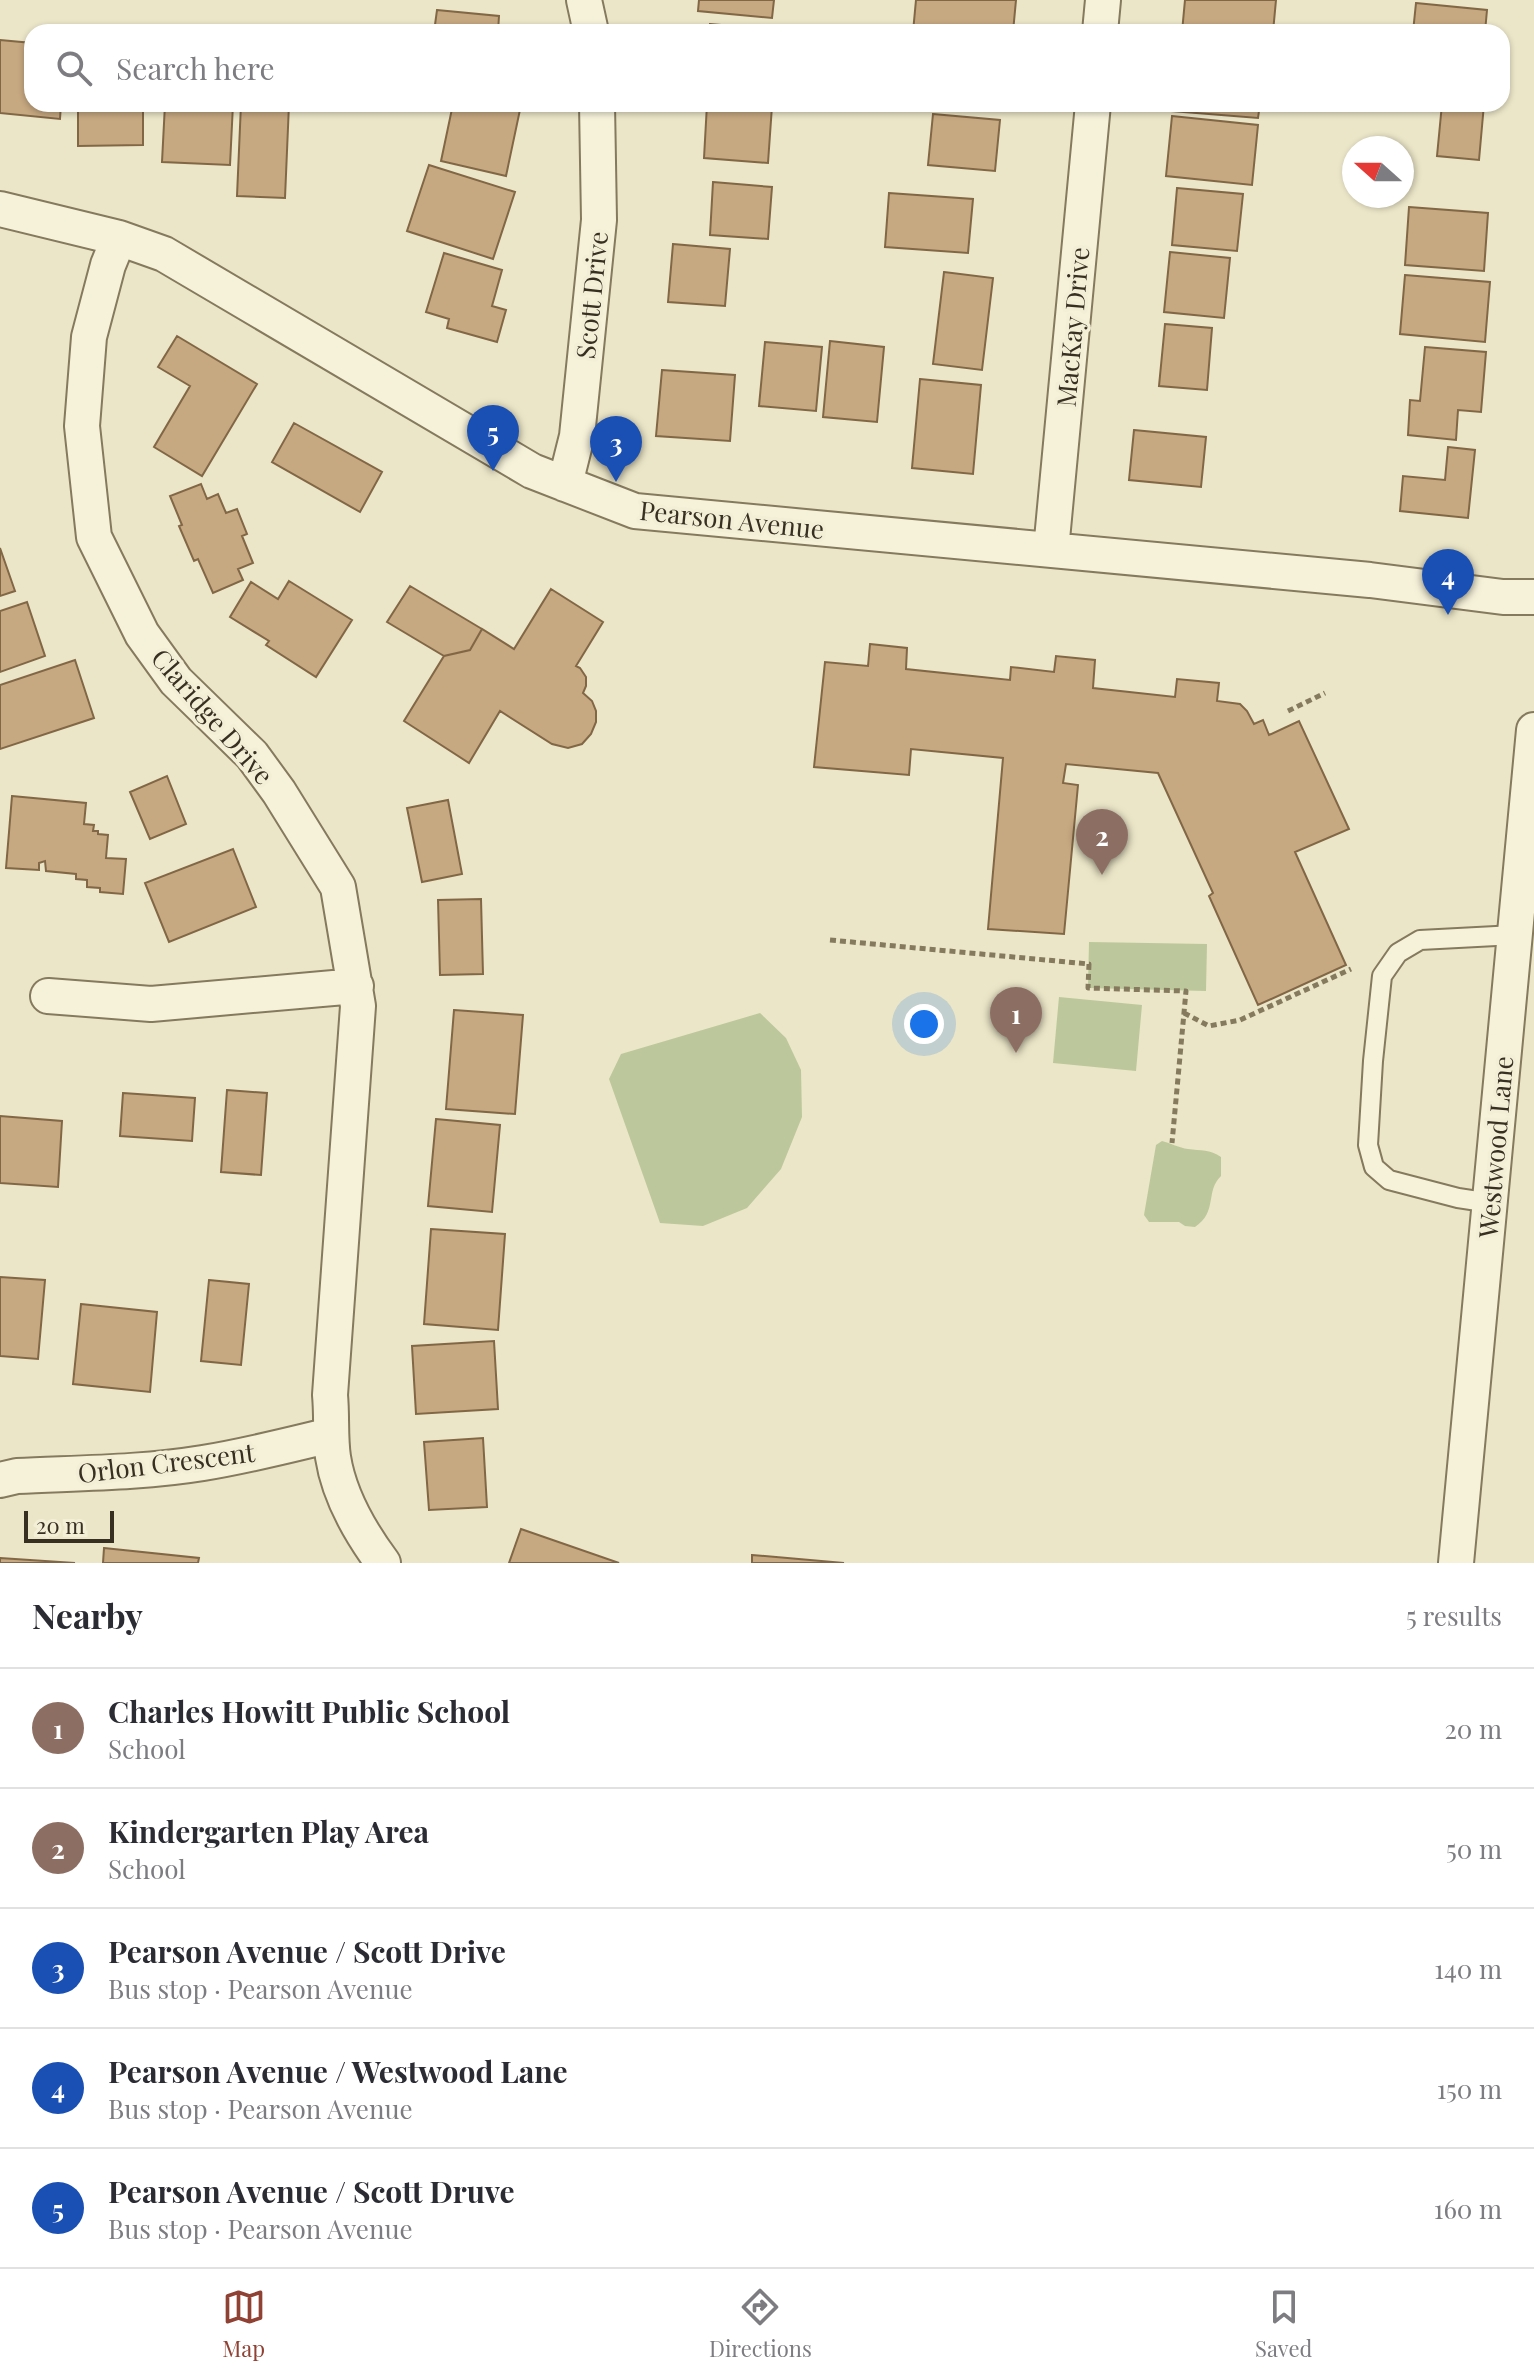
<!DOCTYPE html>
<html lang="en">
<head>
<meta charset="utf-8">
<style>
  :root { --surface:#fff; --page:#f2f2f3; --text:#2b2b33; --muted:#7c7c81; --line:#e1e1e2; --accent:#8f4133 }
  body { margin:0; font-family:"Playfair Display",serif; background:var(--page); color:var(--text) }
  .compass { position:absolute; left:1342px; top:136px; width:72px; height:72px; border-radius:50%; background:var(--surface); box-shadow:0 2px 6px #0004; rotate:291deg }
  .scale { position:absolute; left:24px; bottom:20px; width:90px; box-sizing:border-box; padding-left:8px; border:4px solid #372f21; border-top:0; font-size:22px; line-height:28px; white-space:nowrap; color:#372f21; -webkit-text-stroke:6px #f3efd6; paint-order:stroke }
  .you { position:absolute; left:924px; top:1024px; width:28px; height:28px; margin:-20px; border:6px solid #fff; border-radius:50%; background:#1a73e8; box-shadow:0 0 0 12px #1a73e833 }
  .badge { display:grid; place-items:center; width:52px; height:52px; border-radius:50%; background:var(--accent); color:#fff; font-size:26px; font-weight:700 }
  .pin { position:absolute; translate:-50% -66px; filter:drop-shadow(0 2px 4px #0008) }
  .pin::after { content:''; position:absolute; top:42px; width:28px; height:24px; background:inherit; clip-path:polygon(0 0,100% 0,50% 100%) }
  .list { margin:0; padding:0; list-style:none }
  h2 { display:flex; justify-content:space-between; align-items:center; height:104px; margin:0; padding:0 32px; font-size:34px }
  h2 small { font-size:26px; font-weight:400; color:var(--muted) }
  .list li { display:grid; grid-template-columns:52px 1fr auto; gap:24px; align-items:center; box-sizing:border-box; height:120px; padding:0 32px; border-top:2px solid var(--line) }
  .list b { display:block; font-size:30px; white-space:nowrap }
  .list p { margin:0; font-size:26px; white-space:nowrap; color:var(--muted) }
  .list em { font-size:26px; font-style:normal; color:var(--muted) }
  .icon { flex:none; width:44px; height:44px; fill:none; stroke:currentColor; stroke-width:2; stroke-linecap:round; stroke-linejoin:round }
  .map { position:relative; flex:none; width:1534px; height:1563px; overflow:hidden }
  .search { position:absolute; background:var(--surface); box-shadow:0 2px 6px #0004; left:24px; right:24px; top:24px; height:88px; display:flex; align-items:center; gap:20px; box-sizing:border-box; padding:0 28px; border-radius:24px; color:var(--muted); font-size:30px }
  .sheet { height:704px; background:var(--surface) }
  nav { display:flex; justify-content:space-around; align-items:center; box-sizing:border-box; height:112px; border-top:2px solid var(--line); background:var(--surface); font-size:22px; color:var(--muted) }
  nav a { display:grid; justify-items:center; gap:4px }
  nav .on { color:var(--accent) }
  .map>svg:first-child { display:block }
</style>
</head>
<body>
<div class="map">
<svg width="1534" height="1563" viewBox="0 0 1534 1563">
  <rect width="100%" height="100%" fill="#ebe6c8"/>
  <path fill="#bcc89c" d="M1089,942L1207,944L1206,991L1088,988Z
    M1059,997L1142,1005L1136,1071L1053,1063Z
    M760,1013L786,1038L801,1070L802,1117L781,1169L747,1208L703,1226L660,1223L609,1079L621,1054Z
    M1162,1141C1171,1143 1179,1148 1188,1149C1201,1151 1210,1149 1221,1157V1176C1205,1191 1218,1212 1195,1227L1185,1226L1179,1222H1149L1144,1215L1156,1145Z"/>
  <path fill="#c6a881" stroke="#826746" stroke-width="2" d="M699,0H774L772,18L698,11Z
    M916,0H1016L1013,32H913Z
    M1185,0H1276L1273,32H1182Z
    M1416,3L1487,10L1485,32H1413Z
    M437,10L499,16L498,32H434Z
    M710,24L777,30V32H710Z
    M0,40L32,43V104H61L60,119L0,113Z
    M78,104H143V145L78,146Z
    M165,104H233L230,165L162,162Z
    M241,104H289L285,198L237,196Z
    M453,104L521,105L506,176L441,161Z
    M707,104L772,106L768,163L704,158Z
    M922,104H1005L1004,111Z
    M1173,104H1260L1258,118L1172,111Z
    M1442,104H1484L1479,160L1437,156Z
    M933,114L1000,120L995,171L928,165Z
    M1172,116L1258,125L1252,185L1166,176Z
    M429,165L515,192L493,259L407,231Z
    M713,182L772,187L768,239L710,235Z
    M1177,188L1243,194L1237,251L1172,245Z
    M889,193L973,199L968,253L885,247Z
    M1409,207L1488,213L1484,271L1405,265Z
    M673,244L730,249L725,306L668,302Z
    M1170,252L1230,258L1224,318L1164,312Z
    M444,253L502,270L492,306L506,310L497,342L447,328L449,319L426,312Z
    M944,272L993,278L982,370L933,364Z
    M1405,275L1490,282L1485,342L1400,334Z
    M1165,324L1212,328L1207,390L1159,386Z
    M177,336L257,384L202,476L154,447L190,386L158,367Z
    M830,341L884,347L877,422L823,417Z
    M765,342L822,347L816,411L759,406Z
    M1425,347L1486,352L1481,412L1458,410L1456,440L1408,435L1410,400L1420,401Z
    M662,370L735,375L730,441L656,436Z
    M920,379L981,385L973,474L912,468Z
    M294,423L382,472L360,512L272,462Z
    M1134,430L1206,437L1201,487L1129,480Z
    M1448,447L1475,450L1468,518L1400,511L1403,476L1445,480Z
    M201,484L207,499L218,494L226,513L237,509L247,534L242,536L253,563L238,569L243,580L213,593L198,559L194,561L179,526L182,525L170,496Z
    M0,548L15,591L0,596Z
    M289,581L352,620L316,677L266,645L269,641L230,617L251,582L278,599Z
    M410,586L482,629L470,650L444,656L387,622Z
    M551,589L603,622L576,666L580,668L586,677V686L583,693L592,701L596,711V722L591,734L582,744L568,748L552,744L500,711L469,763L404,721L444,656L470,650L482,629L514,649Z
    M27,602L45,656L0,672V611Z
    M870,644L907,648L906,669L1010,680L1011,667L1054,672L1056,656L1095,660L1093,688L1175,697L1177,679L1219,683L1217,701L1240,704L1247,711L1254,724L1263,720L1269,735L1299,721L1349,829L1295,852L1346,965L1258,1005L1209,896L1213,893L1158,773L1066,764L1063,783L1078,785L1064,934L988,929L1003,758L911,749L909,775L814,767L825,662L868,666Z
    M75,660L94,718L0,749V685Z
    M167,776L186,824L150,839L130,792Z
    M12,796L86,803L84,824L94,825L93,831H98V834L108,835L106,858L126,859L123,894L100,892V888L87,887V880L76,879V874L46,871L45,861L39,863V870L6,868Z
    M448,800L462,874L422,882L407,808Z
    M233,849L256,907L169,942L145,883Z
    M481,899L483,974L440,975L438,900Z
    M454,1010L523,1015L515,1114L446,1109Z
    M227,1090L267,1093L261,1175L221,1172Z
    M123,1093L195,1098L192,1141L120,1136Z
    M0,1116L62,1121L58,1187L0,1183Z
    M436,1119L500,1125L492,1212L428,1206Z
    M431,1229L505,1234L498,1330L424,1324Z
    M0,1277L45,1280L38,1359L0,1356Z
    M209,1280L249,1284L241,1365L201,1361Z
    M81,1304L157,1312L150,1392L73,1384Z
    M494,1341L498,1409L416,1414L412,1346Z
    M483,1438L487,1507L429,1510L424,1442Z
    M521,1529L619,1563H509Z
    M104,1548L199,1558L198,1563H103Z
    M752,1555L844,1563H752Z
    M0,1558L75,1563H0Z"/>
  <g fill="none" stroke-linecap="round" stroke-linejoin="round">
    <defs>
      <path id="lane" d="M1491,1203L1458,1198L1389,1180L1374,1167L1368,1145L1373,1061L1382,976L1398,953L1420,940L1515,935"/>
      <path id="street" d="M584,0L591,32
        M1100,32L1103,0
        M0,209L119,238L164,254L532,471L635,511L1370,580L1503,597H1534
        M119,238L108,265L89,337L82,426L94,537L142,634L176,681L252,755L279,792L338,887L358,1006L330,1395C332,1416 330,1437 333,1457C339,1496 360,1532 383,1563
        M565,484L577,436L599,220L597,104
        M1051,550L1093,104
        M48,996L151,1004L356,986
        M0,1480L17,1476C79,1473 142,1473 203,1463C247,1456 289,1445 331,1435
        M1456,1563L1534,730"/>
    </defs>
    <use href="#lane" stroke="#85795e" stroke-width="22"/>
    <use href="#street" stroke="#85795e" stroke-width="38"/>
    <path stroke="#85795e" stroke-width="5" stroke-dasharray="6 4" stroke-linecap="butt" d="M1288,711L1325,693
      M830,940L1089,964L1088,988L1186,991L1172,1143
      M1184,1013L1209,1026L1240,1020L1351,969"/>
    <use href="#lane" stroke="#f6f2da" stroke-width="18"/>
    <use href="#street" stroke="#f6f2da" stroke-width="34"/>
  </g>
  <g text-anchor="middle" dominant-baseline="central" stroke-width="7" stroke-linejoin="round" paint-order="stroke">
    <g font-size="26" fill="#372f21" stroke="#f3efd6">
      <text transform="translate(591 295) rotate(-84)">Scott Drive</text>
      <text transform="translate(1072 327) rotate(-85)">MacKay Drive</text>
      <text transform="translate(732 519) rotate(6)">Pearson Avenue</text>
      <text transform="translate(213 716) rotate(49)">Claridge Drive</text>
      <text transform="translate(1495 1147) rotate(-85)">Westwood Lane</text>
      <text transform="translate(166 1462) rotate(-7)">Orlon Crescent</text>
    </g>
  </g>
</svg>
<svg class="compass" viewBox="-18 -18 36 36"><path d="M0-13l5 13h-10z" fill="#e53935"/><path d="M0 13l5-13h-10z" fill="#7c7c81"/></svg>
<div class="scale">20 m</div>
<div class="you"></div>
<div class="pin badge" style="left:1016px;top:1053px;background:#8d6e63">1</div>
<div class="pin badge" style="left:1102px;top:875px;background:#8d6e63">2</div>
<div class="pin badge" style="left:616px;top:482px;background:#1a4fb4">3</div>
<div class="pin badge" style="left:1448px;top:615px;background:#1a4fb4">4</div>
<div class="pin badge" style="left:493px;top:471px;background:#1a4fb4">5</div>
<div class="search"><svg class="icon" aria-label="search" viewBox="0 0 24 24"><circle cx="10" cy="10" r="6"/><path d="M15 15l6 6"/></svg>Search here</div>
</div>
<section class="sheet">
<h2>Nearby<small>5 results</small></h2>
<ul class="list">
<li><span class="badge" style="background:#8d6e63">1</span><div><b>Charles Howitt Public School</b><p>School</p></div><em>20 m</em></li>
<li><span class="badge" style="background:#8d6e63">2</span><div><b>Kindergarten Play Area</b><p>School</p></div><em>50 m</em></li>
<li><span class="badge" style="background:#1a4fb4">3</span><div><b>Pearson Avenue / Scott Drive</b><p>Bus stop · Pearson Avenue</p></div><em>140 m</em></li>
<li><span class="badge" style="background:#1a4fb4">4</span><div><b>Pearson Avenue / Westwood Lane</b><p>Bus stop · Pearson Avenue</p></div><em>150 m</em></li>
<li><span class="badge" style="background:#1a4fb4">5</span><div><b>Pearson Avenue / Scott Druve</b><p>Bus stop · Pearson Avenue</p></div><em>160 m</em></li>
</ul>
</section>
<nav>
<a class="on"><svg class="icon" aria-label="map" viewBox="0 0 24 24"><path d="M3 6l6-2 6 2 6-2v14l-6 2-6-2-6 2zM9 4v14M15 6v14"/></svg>Map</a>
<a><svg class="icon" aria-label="directions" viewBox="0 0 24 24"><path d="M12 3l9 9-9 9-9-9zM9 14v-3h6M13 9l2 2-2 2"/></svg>Directions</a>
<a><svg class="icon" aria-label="saved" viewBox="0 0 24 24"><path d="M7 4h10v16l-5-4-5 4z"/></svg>Saved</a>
</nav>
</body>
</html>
